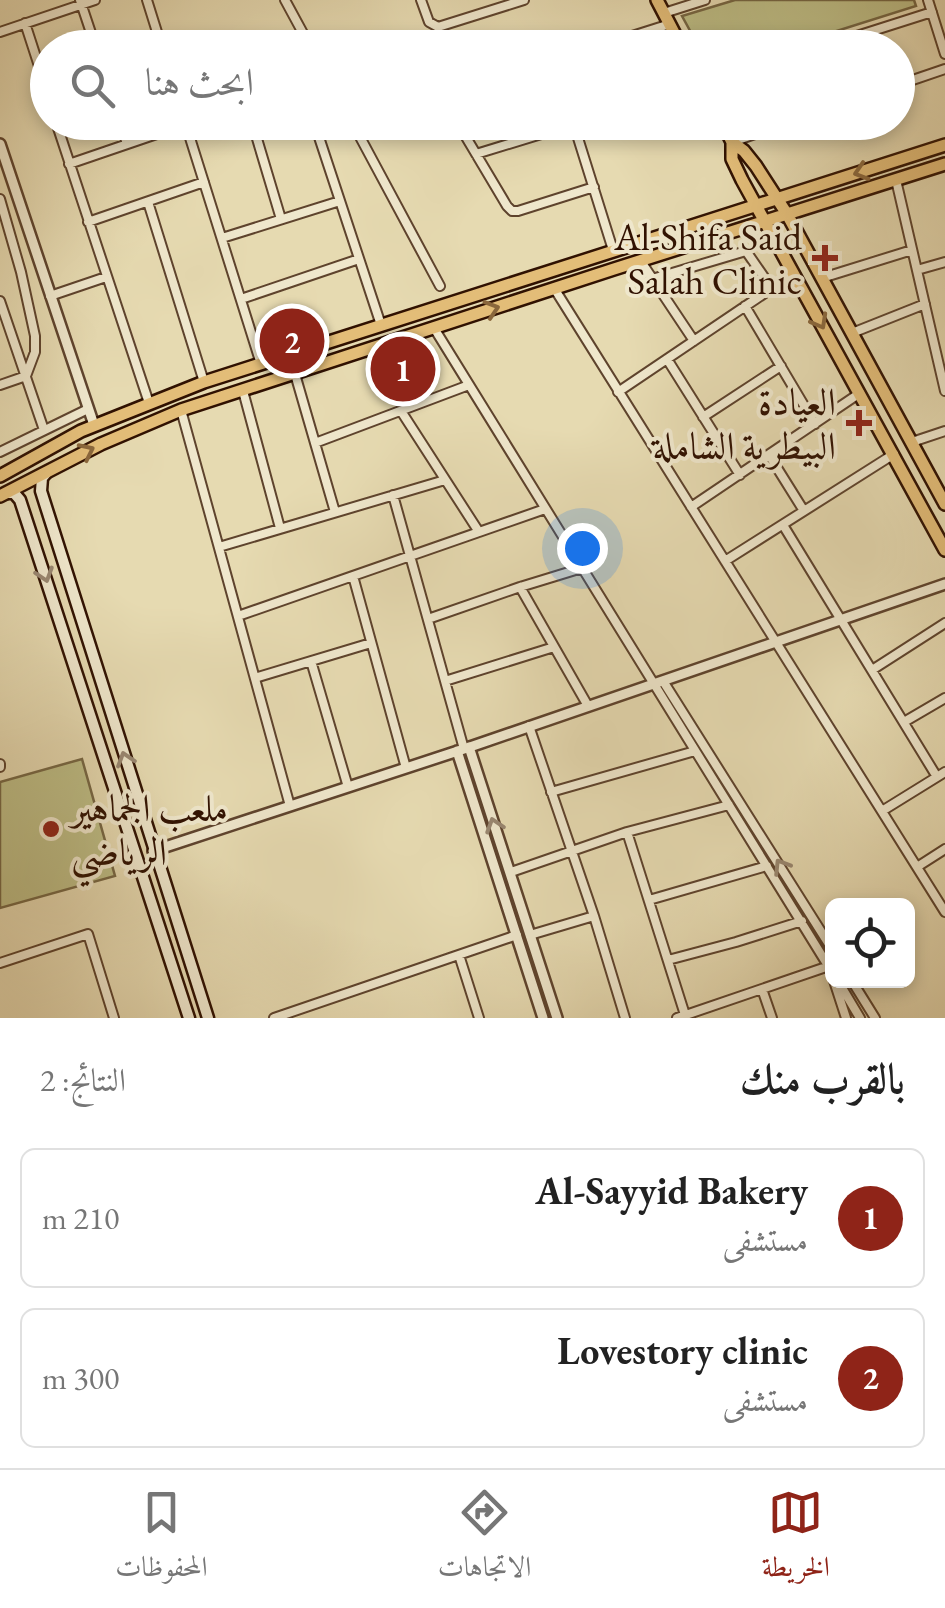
<!DOCTYPE html>
<html lang="ar">
<head>
<meta charset="utf-8">
<style>
  :root { --surface:#fff; --page:#f6f6f6; --text:#222; --muted:#767676; --line:#e0e0e0; --accent:#8f2418 }
  body { margin:0; font-family:"EB Garamond",Amiri,serif; background:var(--page); color:var(--text); direction:rtl }
  .controls { position:absolute; right:30px; bottom:30px; display:grid; overflow:hidden; border-radius:15px; box-shadow:0 5px 15px #0003 }
  .controls button { width:90px; height:90px; display:grid; place-items:center; padding:0; border:0; border-bottom:2px solid var(--line); background:var(--surface); color:var(--text); font:50px sans-serif }
  .you { position:absolute; left:582px; top:548px; width:35px; height:35px; margin:-25px; border:8px solid #fff; border-radius:50%; background:#1a73e8; box-shadow:0 0 0 15px #1a73e833 }
  .badge { display:grid; place-items:center; width:65px; height:65px; border-radius:50%; background:var(--accent); color:#fff; font-size:32px; font-weight:700 }
  .pin { position:absolute; translate:-50% -50%; border:5px solid #fff; box-shadow:0 2px 10px #0006 }
  .list { margin:0; padding:0; list-style:none }
  h2 { display:flex; justify-content:space-between; align-items:center; height:130px; margin:0; padding:0 40px; font-size:42px }
  h2 small { font-size:32px; font-weight:400; color:var(--muted) }
  .list li { display:grid; grid-template-columns:65px 1fr auto; gap:30px; align-items:center; box-sizing:border-box; height:140px; margin:0 20px 20px; padding:0 20px; border:2px solid var(--line); border-radius:15px }
  .list b { display:block; font-size:38px; white-space:nowrap }
  .list p { margin:0; font-size:32px; white-space:nowrap; color:var(--muted) }
  .list em { font-size:32px; font-style:normal; color:var(--muted) }
  .icon { flex:none; width:55px; height:55px; fill:none; stroke:currentColor; stroke-width:2; stroke-linecap:round; stroke-linejoin:round }
  .map { position:relative; flex:none; width:945px; height:1018px; overflow:hidden; direction:ltr }
  .search { position:absolute; background:var(--surface); box-shadow:0 5px 15px #0003; left:30px; right:30px; top:30px; height:110px; display:flex; align-items:center; gap:25px; box-sizing:border-box; padding:0 35px; border-radius:55px; color:var(--muted); font-size:38px }
  .sheet { height:450px; background:var(--surface) }
  nav { display:flex; justify-content:space-around; align-items:center; box-sizing:border-box; height:140px; border-top:2px solid var(--line); background:var(--surface); font-size:28px; color:var(--muted) }
  nav a { display:grid; justify-items:center; gap:5px }
  nav .on { color:var(--accent) }
  .map>svg:first-child { display:block }
</style>
</head>
<body>
<div class="map">
<svg width="945" height="1018" viewBox="0 0 945 1018">
  <rect width="100%" height="100%" fill="#e6dab1"/>
  <filter id="stains"><feTurbulence type="fractalNoise" baseFrequency=".002" numOctaves="4"/><feColorMatrix values="0 0 0 0 .2 0 0 0 0 .09 0 0 0 0 .02 0 0 0 .5 -.17"/></filter>
  <radialGradient id="worn" r=".72"><stop offset=".6" stop-color="#630" stop-opacity="0"/><stop offset="1" stop-color="#630" stop-opacity=".3"/></radialGradient>
  <path fill="#bdbd86" stroke="#766744" stroke-width="2.5" d="M735,0H914L916,6L786,47H699L682,16Z
    M82,759L115,876L0,908V782Z"/>
  <g fill="none" stroke-linecap="round" stroke-linejoin="round">
    <defs>
      <path id="minor" d="M80,0L96,48
        M147,0L162,48
        M285,0L311,48
        M421,0L429,22L438,27L524,0
        M928,0L945,54
        M664,13L705,0
        M25,23L48,94
        M0,32L95,0
        M594,48L670,24
        M819,48L932,12
        M898,85L945,69
        M56,122L149,403
        M120,122L127,144
        M185,122L261,364
        M252,122L281,219
        M314,122L381,325
        M352,122L440,286
        M457,122L507,206L512,211H518L594,187
        M573,122L613,250
        M732,142L790,122
        M476,154L574,124
        M69,164L186,124
        M896,180L945,391
        M0,199L21,272L35,336V352L26,376L0,385
        M148,202L204,382
        M88,222L204,182
        M222,238L340,201
        M640,260L694,341
        M917,270L945,262
        M822,278L912,250
        M652,279L746,251L764,277
        M554,288L945,912
        M50,296L106,277
        M241,299L359,259
        M0,301L44,430
        M745,306L815,424
        M434,328L832,972
        M852,333L925,304
        M667,359L740,475
        M295,374L335,512
        M243,391L280,528
        M618,392L793,274
        M181,410L290,806
        M401,411L479,532
        M703,417L781,366
        M912,442L945,431
        M315,443L469,385
        M0,452L88,409
        M769,455L804,511
        M393,495L464,749
        M691,507L860,393
        M783,525L937,777
        M219,547L445,480
        M725,561L894,454
        M353,576L406,768
        M520,587L588,706
        M238,616L545,509
        M428,619L520,587L582,568
        M311,661L348,787
        M872,670L945,623
        M255,678L371,643
        M445,681L554,647
        M663,681L832,949
        M904,722L945,698
        M529,726L594,916L625,1018
        M0,764V767
        M551,792L695,751
        M882,811L945,772
        M627,832L686,1018
        M917,867L945,849
        M514,871L627,832L729,805
        M649,900L767,866
        M530,935L594,916
        M459,955L479,1018
        M668,960L736,942L802,921
        M0,963L88,934L114,1018
        M834,981L846,1018
        M838,981L860,1018
        M852,981L875,1018
        M762,989L772,1018
        M274,1018L517,935
        M677,1018L829,966L831,971"/>
      <path id="tertiary" d="M0,144L94,425
        M469,747L557,1018
        M457,751L543,1018
        M153,851L464,749L945,584"/>
      <path id="secondary" d="M47,472L42,478L41,491L208,1018
        M7,493H14L20,500L189,1018"/>
      <path id="primary" d="M657,0L682,48
        M722,122L732,142L744,151L756,166L787,214L945,504
        M732,142V159L742,180L945,550
        M0,476L81,431L204,382L945,145
        M0,496L101,444L181,410L614,269L945,164"/>
    </defs>
    <use href="#minor" stroke="#5e432d" stroke-width="12"/>
    <use href="#tertiary" stroke="#5e432d" stroke-width="14"/>
    <use href="#secondary" stroke="#301101" stroke-width="15"/>
    <use href="#primary" stroke="#301101" stroke-width="16"/>
    <use href="#minor" stroke="#efe7cc" stroke-width="8"/>
    <use href="#tertiary" stroke="#efe7cc" stroke-width="9"/>
    <use href="#secondary" stroke="#efe7cc" stroke-width="10"/>
    <use href="#primary" stroke="#e3bd78" stroke-width="11"/>
  </g>
  <defs><path id="oneway-chevron" d="M-2-3.5L2.5 0L-2 3.5" fill="none" stroke-width="1.6" stroke-linecap="round" stroke-linejoin="round" transform="scale(2.5)"/></defs>
  <g stroke="#8a673c">
    <use href="#oneway-chevron" transform="translate(861 172) rotate(162)"/>
    <use href="#oneway-chevron" transform="translate(492 309) rotate(-18)"/>
    <use href="#oneway-chevron" transform="translate(820 322) rotate(61)"/>
    <use href="#oneway-chevron" transform="translate(87 451) rotate(-26)"/>
  </g>
  <g stroke="#998771">
    <use href="#oneway-chevron" transform="translate(45 575) rotate(72)"/>
    <use href="#oneway-chevron" transform="translate(125 759) rotate(-107)"/>
    <use href="#oneway-chevron" transform="translate(494 825) rotate(-108)"/>
    <use href="#oneway-chevron" transform="translate(781 866) rotate(-122)"/>
  </g>
  <g fill="#8f2418" stroke="#efe7cc" stroke-width="4">
    <path d="M820 243h10v10h10v10h-10v10h-10v-10h-10v-10h10z"/>
    <path d="M854 408h10v10h10v10h-10v10h-10v-10h-10v-10h10z"/>
    <circle cx="51" cy="829" r="10"/>
  </g>
  <g text-anchor="middle" dominant-baseline="central" stroke-width="8" stroke-linejoin="round" paint-order="stroke">
    <g font-size="38" fill="#301101" stroke="#efe7cc" text-anchor="end">
      <text x="802" y="236">Al-Shifa Said<tspan x="802" dy="44">Salah Clinic</tspan></text>
      <text x="836" y="401">العيادة<tspan x="836" dy="44">البيطرية الشاملة</tspan></text>
      <text x="71" y="807" text-anchor="start">ملعب الجماهير<tspan x="71" dy="44">الرياضي</tspan></text>
    </g>
  </g>
  <rect width="100%" height="100%" filter="url(#stains)"/>
  <rect width="100%" height="100%" fill="url(#worn)"/>
</svg>
<div class="controls">
<button><svg class="icon" aria-label="locate" viewBox="0 0 24 24"><circle cx="12" cy="12" r="6"/><path d="M12 2v4M12 18v4M2 12h4M18 12h4"/></svg></button>
</div>
<div class="you"></div>
<div class="pin badge" style="left:403px;top:369px">1</div>
<div class="pin badge" style="left:292px;top:341px">2</div>
<div class="search"><svg class="icon" aria-label="search" viewBox="0 0 24 24"><circle cx="10" cy="10" r="6"/><path d="M15 15l6 6"/></svg>ابحث هنا</div>
</div>
<section class="sheet">
<h2>بالقرب منك<small>النتائج: 2</small></h2>
<ul class="list">
<li><span class="badge">1</span><div><b>Al-Sayyid Bakery</b><p>مستشفى</p></div><em>210 m</em></li>
<li><span class="badge">2</span><div><b>Lovestory clinic</b><p>مستشفى</p></div><em>300 m</em></li>
</ul>
</section>
<nav>
<a class="on"><svg class="icon" aria-label="map" viewBox="0 0 24 24"><path d="M3 6l6-2 6 2 6-2v14l-6 2-6-2-6 2zM9 4v14M15 6v14"/></svg>الخريطة</a>
<a><svg class="icon" aria-label="directions" viewBox="0 0 24 24"><path d="M12 3l9 9-9 9-9-9zM9 14v-3h6M13 9l2 2-2 2"/></svg>الاتجاهات</a>
<a><svg class="icon" aria-label="saved" viewBox="0 0 24 24"><path d="M7 4h10v16l-5-4-5 4z"/></svg>المحفوظات</a>
</nav>
</body>
</html>
